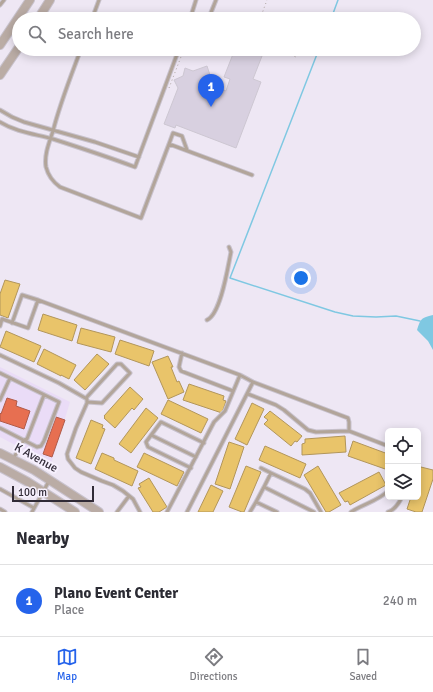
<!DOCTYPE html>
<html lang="en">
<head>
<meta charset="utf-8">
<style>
  :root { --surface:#fff; --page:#f7f7f7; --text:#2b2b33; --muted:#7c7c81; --line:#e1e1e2; --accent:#2563eb }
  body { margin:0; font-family:Signika,sans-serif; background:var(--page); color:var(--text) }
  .controls { position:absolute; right:12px; bottom:12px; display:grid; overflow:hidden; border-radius:6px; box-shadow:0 2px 10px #0003 }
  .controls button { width:36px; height:36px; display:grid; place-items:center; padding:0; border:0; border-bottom:1px solid var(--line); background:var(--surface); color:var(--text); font:20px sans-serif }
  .scale { position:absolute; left:12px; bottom:10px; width:82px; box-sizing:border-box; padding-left:4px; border:2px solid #312b37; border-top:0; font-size:11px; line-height:14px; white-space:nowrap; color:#312b37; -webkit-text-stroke:3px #f7f1fe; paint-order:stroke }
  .you { position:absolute; left:301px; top:278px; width:14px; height:14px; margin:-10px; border:3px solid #fff; border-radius:50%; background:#1a73e8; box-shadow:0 0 0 6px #1a73e833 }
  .badge { display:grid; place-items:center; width:26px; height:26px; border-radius:50%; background:var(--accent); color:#fff; font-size:13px; font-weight:700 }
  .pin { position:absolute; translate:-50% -33px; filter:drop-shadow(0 1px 2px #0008) }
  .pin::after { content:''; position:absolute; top:21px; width:14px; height:12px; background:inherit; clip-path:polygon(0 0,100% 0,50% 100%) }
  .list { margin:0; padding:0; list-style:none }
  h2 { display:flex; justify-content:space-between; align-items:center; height:52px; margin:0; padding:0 16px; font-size:17px }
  h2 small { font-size:13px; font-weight:400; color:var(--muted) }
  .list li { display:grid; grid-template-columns:26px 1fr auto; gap:12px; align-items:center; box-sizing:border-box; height:72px; padding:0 16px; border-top:1px solid var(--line) }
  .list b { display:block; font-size:15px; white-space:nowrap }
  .list p { margin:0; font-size:13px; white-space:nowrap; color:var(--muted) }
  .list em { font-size:13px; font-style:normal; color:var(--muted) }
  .icon { flex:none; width:22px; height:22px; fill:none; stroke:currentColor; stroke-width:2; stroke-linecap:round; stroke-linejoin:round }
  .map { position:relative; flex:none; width:433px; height:512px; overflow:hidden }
  .search { position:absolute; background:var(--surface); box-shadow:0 2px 10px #0003; left:12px; right:12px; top:12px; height:44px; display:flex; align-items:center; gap:10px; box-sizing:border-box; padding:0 14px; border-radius:22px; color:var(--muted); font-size:15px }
  .sheet { height:124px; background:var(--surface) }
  nav { display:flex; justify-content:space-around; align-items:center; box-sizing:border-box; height:56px; border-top:1px solid var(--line); background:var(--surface); font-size:11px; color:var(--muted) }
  nav a { display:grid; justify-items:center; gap:2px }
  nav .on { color:var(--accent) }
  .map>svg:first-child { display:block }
</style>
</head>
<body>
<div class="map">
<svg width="433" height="512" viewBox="0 0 433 512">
  <rect width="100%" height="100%" fill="#eee7f4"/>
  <path fill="#eadcf7" d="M0,367L70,402L51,464L0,437Z"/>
  <path fill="#7fc8e2" d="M433,315V350L428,341L417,330C421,318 421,318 433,315Z"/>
  <path fill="#e9c46a" stroke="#b2965b" d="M5,280L20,284L8,318L0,315V294Z
    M43,314L77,325L72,341L38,330Z
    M81,328L115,337L111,352L77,343Z
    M6,331L41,346L34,362L0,347Z
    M120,340L154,351L149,366L115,354Z
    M44,349L76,365L69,379L61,375V376L37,364Z
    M97,354L109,364L85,390L74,380Z
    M168,356L173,367H171L177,382L179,381L184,392L168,399L152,362Z
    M189,384L224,396L223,400L226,401L222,413L183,400Z
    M130,387L143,399L134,410L132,408L115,428L104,418L105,417L104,416Z
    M168,400L208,419L201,433L161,414Z
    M252,403L264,409L247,445L235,439Z
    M146,408L158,418L131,453L119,444Z
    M270,411L302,436L297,442L295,441L291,446L264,424L268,420L264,417Z
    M91,420L103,425L102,428L105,429L91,464L76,458Z
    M345,436L346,452L302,455V444L305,443V439Z
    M353,441L388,454V470L348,456Z
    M229,442L244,447L230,489L215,484Z
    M265,446L306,464L300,478L259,460Z
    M102,453L114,458V460L138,471L132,486L95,469Z
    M144,453L184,472L177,486L137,467Z
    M246,466L261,472L244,512H242L229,507Z
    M318,466L341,505L329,512H326L304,475Z
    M421,467L433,470V479L422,512H416L407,509L411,497H418V476Z
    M379,472L386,485L350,505L348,501L345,502L339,493Z
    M149,478L167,507L159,512H153L138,488L141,487L139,484Z
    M211,485L223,491L213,512H198Z"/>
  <path fill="#e76f51" stroke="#b05b49" d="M7,398L17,401L16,406L30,411L24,429L0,421V413L1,414Z
    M56,417L65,420L52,457L43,454Z"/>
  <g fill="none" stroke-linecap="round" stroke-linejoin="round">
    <path stroke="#7fc8e2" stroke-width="1.5" d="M331,19L338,0
      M319,49L230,278L335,312L353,316L376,317L396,316L420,321"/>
  </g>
  <path fill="#d8d0e0" stroke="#cdc7d2" d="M235,49H246L262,56L253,79L261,82L236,148L176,125L175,128L164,124L178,88L174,80L183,76L185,68L193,71L207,66L211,78L209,84L226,91L230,79L224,77Z"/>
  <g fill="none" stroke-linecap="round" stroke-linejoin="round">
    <defs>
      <path id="lane" d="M0,5L4,0
        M210,15L216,0
        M92,19L99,0
        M190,19L196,0
        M81,49C71,76 60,103 53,131C49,143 44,155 46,167C48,175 53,182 60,187L141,218L169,144L252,175
        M0,110L12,117L24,122L95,142L139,157
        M0,122C16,132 35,134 53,139C81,148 108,157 135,167L179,49
        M169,144L173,133L182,136L187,150
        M207,320C221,314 228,266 231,252L229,247
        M12,323L22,295L38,300
        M0,326L2,319L28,328L38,300L240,375L253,382L340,415L348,418L349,422V431
        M182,353L179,367L181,371L233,391
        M0,355L59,383L87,399V403L76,428L67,454L68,459L75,468L81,472L102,481L113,485L123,491L133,499L140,512
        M0,373L59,402L44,441L41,446L37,447L0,428
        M248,394L276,405L284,410L308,430L316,432L349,431L388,446
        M86,398L117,364H121L130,373L102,403L87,402
        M0,400L10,378
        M151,435L196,457
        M13,459L24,440L27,439L44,395
        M191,468L148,447L146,442L161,422L204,443
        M261,468L271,473
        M264,487L271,473L305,489L310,493L321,512
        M0,489L34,508
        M0,509L5,512
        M32,512L49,481
        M117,512L129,496
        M167,512L214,422L225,411L240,375
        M187,512L253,382
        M250,512L256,502
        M277,512L256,502L264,487L314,512
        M351,512C363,504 378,501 388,491
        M388,512C395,510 399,503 402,497"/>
      <path id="secondary" d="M38,19L50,0
        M0,45L30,0
        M0,75L19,47
        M0,453L34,470L99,512
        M0,467L28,482L75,512"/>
    </defs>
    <use href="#lane" stroke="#c8c2cd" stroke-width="5"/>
    <use href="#secondary" stroke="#c8c2cd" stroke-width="10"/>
    <path stroke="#afa6a2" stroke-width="1" stroke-dasharray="1 3" stroke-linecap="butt" d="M195,19L197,15L207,19
      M260,19L267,0
      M276,49L296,57
      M248,50L249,49
      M169,88L184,49"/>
    <use href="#lane" stroke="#b2a59a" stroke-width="3"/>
    <use href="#secondary" stroke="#baaca5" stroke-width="8"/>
  </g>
  <g text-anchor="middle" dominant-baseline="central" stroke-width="4" stroke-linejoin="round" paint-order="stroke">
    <g font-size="12" fill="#312b37" stroke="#f7f1fe">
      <text transform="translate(36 458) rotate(29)">K Avenue</text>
    </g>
  </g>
</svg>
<div class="controls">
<button><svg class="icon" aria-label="locate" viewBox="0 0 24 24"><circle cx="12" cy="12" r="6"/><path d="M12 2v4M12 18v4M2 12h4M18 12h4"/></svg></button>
<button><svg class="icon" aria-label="layers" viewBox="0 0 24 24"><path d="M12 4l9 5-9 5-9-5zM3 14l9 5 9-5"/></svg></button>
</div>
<div class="scale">100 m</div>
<div class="you"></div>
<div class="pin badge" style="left:211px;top:107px">1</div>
<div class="search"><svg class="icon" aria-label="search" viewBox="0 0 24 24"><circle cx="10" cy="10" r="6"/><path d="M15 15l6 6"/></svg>Search here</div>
</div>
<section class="sheet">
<h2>Nearby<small></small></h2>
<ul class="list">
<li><span class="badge">1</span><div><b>Plano Event Center</b><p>Place</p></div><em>240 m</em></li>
</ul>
</section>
<nav>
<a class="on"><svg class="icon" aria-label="map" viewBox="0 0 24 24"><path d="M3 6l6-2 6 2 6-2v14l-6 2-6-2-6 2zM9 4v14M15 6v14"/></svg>Map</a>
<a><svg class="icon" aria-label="directions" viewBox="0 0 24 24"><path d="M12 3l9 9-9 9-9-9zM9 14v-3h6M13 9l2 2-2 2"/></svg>Directions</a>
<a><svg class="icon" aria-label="saved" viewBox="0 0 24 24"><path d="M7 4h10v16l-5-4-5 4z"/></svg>Saved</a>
</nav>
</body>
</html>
